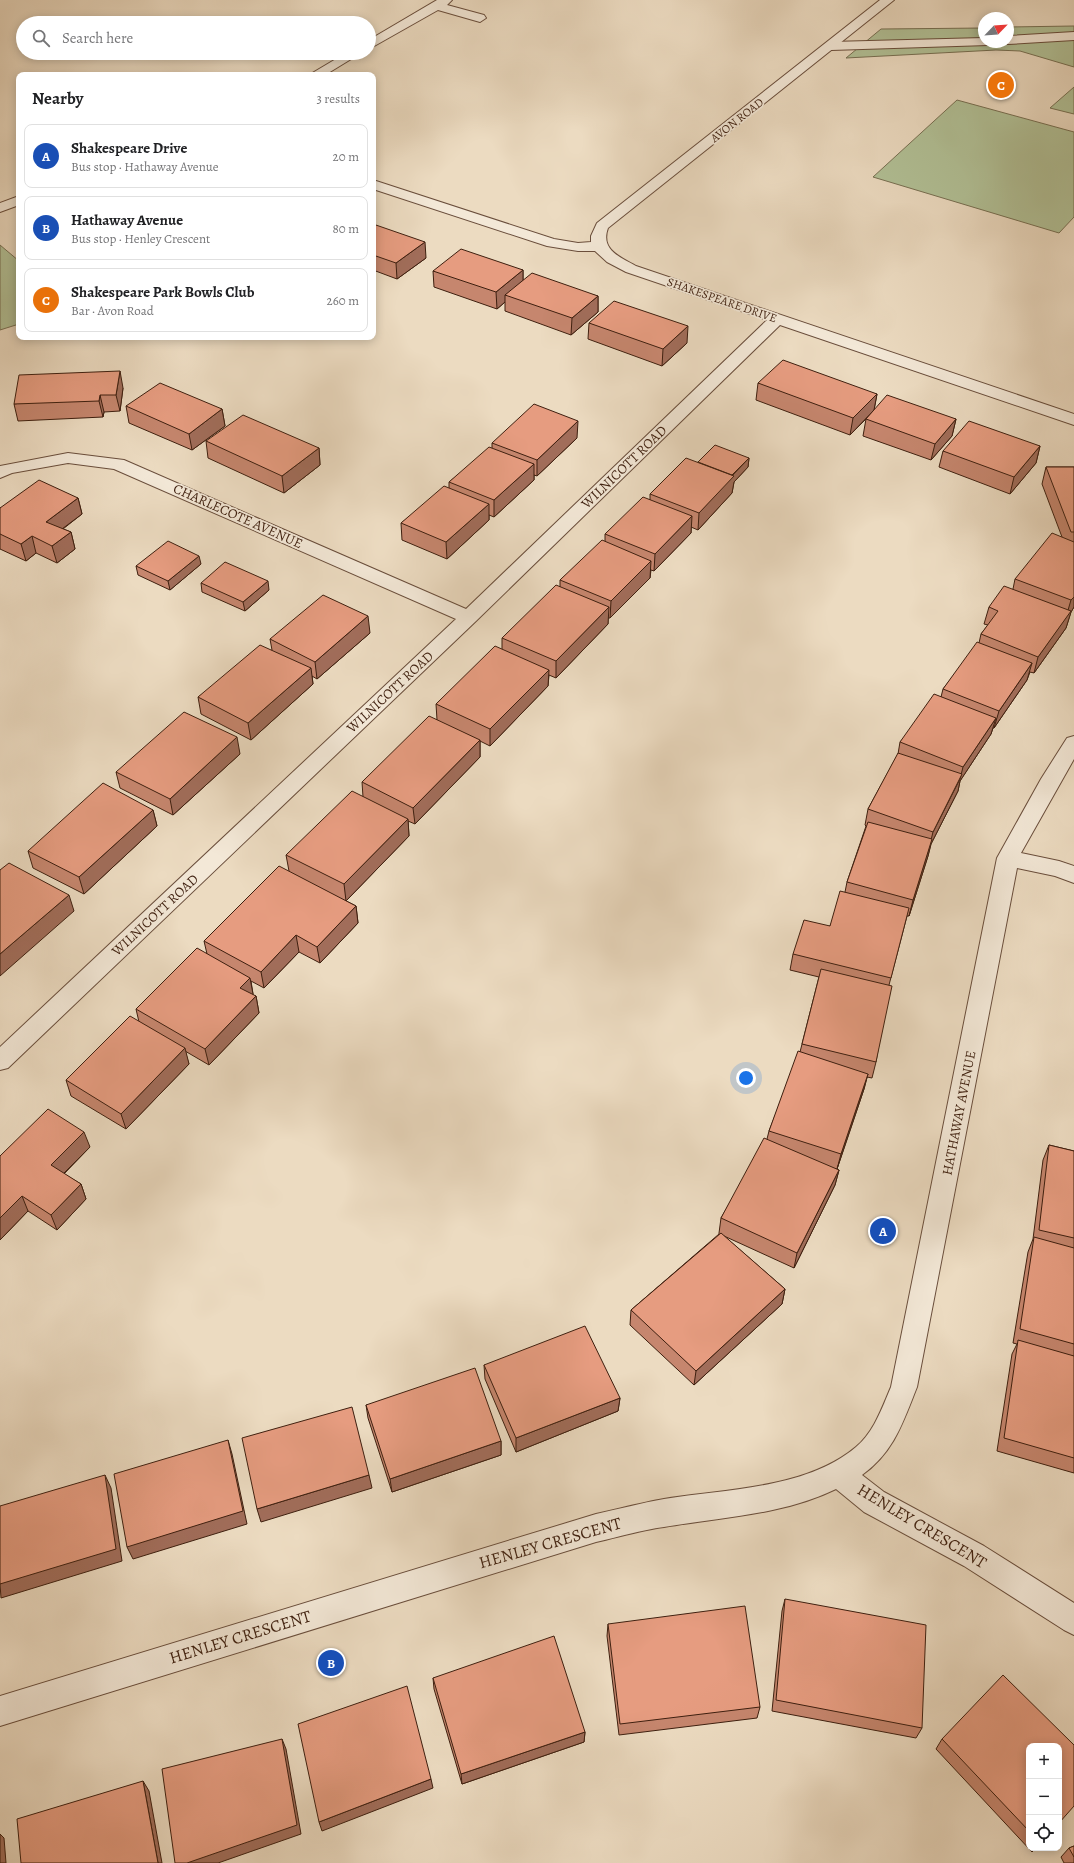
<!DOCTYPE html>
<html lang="en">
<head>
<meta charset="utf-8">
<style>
  :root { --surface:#fff; --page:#f6f6f6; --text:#202124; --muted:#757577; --line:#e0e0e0; --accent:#8f2418 }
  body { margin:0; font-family:Alegreya,serif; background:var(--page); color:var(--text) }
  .controls { position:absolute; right:12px; bottom:12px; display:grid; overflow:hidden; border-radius:8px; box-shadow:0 2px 10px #0003 }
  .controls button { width:36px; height:36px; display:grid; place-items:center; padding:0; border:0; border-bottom:1px solid var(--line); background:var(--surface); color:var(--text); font:20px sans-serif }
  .compass { position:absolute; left:978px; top:12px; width:36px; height:36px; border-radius:50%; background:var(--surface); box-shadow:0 2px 10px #0003; rotate:65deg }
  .you { position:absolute; left:746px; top:1078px; width:14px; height:14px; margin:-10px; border:3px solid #fff; border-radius:50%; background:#1a73e8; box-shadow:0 0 0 6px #1a73e833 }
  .badge { display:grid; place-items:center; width:26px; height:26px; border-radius:50%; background:var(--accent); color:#fff; font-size:13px; font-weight:700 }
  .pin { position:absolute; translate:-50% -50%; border:2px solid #fff; box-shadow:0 1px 4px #0006 }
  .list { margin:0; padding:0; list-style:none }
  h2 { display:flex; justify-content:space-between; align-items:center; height:52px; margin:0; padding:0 16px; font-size:17px }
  h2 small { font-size:13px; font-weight:400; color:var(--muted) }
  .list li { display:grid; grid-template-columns:26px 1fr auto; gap:12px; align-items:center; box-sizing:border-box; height:64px; margin:0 8px 8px; padding:0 8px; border:1px solid var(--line); border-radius:8px }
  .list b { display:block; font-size:15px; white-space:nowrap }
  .list p { margin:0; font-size:13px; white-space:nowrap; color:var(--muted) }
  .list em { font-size:13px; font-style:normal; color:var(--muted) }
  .icon { flex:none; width:22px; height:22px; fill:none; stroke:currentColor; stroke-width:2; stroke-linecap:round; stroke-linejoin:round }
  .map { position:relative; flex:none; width:1074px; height:1863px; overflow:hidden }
  .search { position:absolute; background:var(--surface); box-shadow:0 2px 10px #0003; left:16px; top:16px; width:360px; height:44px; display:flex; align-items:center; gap:10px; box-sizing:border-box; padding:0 14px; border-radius:22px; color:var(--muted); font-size:15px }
  .panel { position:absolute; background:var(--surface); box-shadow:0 2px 10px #0003; left:16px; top:72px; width:360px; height:268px; border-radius:8px }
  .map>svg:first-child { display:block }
</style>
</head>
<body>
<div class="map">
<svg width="1074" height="1863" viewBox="0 0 1074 1863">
  <rect width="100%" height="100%" fill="#ecdbc1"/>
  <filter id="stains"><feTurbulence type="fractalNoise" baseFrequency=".005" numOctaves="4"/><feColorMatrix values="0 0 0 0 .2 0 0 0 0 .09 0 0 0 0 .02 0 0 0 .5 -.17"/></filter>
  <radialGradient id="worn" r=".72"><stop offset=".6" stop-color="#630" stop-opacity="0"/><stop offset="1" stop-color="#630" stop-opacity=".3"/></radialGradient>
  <path fill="#b2c197" stroke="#787053" d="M1074,26V67L1020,51L996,50L846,58L881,29L984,28V42H1008V27Z
    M1074,87V114L1050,108Z
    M957,100L1074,132V217L1059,233L873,177Z
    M0,245L19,261V324L0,330Z"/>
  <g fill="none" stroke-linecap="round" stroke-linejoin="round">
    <defs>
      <path id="service" d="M1074,32V40L1008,44L1003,42H1008V36Z
        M984,38V42H990L988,45L831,50L825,46L831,42Z"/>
      <path id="minor" d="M437,0H452L447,5L484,15L486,18L480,22L438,10L369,49V40Z
        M880,0H894L608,228C600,250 620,257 636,266L1074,414V425L780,325L476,621L8,1068L0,1070V1047L456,619L114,469L68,463L12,473L0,478V466L68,453L124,460L466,609L767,320L626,272L607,262L595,251H578L547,246L373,189V180L554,239L578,243L591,242V236L597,223Z
        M346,53H361L325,75H309Z
        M19,196V205L0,212V203Z
        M1074,736V759L1021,853L1059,861L1074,866V883L1055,876L1017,868L917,1387C903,1422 894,1452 862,1475L884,1492L984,1546L1074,1603V1635L1064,1630L964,1566L864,1512L836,1489C783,1515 722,1517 664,1527C641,1530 619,1537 596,1542L0,1726V1696L596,1514C619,1509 641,1503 664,1499C726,1489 806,1489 856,1447C874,1432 882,1408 891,1387L997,858L1041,779L1067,738Z"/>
    </defs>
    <use href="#service" stroke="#6a4e3c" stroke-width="2"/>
    <use href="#minor" stroke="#6a4e3c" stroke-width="2"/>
    <use href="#service" fill="#f3e8d7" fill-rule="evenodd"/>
    <use href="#minor" fill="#f3e8d7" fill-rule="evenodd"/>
  </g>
  <path fill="#c6866e" stroke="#3e1f0f" d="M373,224L426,258L397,279L373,270Z
    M523,270V280L598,296V312L571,335L505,311V302L497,309L434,287L433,271Z
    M589,323L687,343L662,366L588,339Z
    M758,383L877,394L874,410L956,419L952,436L931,460L863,436L866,419L850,435L756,400Z
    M123,388L120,411L104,412L103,417L18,421L14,404Z
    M126,406L222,409L225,426L192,450L129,423Z
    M577,438L537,476L534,475V480L494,517L489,515V520L447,559L402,540L401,523L449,488V482L492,448V443Z
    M206,441L319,448L320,465L284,493L208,458Z
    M1040,446L1036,463L1010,494L939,467L943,451Z
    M749,458L748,467L734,482L732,493L698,530L691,527V533L654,571L651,570L650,578L610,618H608V624L556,678L549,675L548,686L490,746L480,741V757L415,824L408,821L409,836L346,901L356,906L358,923L320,963L299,952L264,988L251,981L253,994V995L256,996L259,1013L209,1065L185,1051L189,1064L126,1129L71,1096L66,1080L139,1022L136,1009L207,954L204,941L289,871L286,855L363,797L362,782L437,720L436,704L502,649V638L560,587V580L605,542V534L650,500V494L698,462Z
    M1046,467H1074V607L1071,612L1066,628L1034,673L1030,672L1027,680L994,728H993L991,734L960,781L958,791L931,844L928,856L909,916H907L889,985L876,1062L872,1078L867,1077L864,1089L837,1169L839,1170L835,1185L794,1268L724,1236L785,1289L782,1304L694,1385L630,1325L631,1310L719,1234V1233L721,1218L767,1139L769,1131L800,1052L819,977L790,970L793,954L830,926L845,892L847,882L866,826L865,825L868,809L898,754L900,742L941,697L943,689L979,643L981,634L988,625L984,624L989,607L1013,589L1015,579L1062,537L1042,484Z
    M78,498L82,514L63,529L71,532L75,549L57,563L36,553L26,561L0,549V508Z
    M201,564L170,590L138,575L136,566Z
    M201,583L269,590L245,611L202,592Z
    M370,633L317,679L312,676L313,684L251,740L201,714L198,697L272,650L270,639Z
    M240,754L173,815L120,788L116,772Z
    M153,810L157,826L84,894L33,868L28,851Z
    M1049,1145L1074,1151V1473L997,1451L1012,1354L1017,1344L1013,1343L1028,1252L1033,1239L1043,1160Z
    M90,1147L64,1174L81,1184L86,1199L57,1230L28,1211L0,1240V1156Z
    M484,1365L620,1398L618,1411L516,1452L485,1379Z
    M366,1405L501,1441V1455L392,1492L368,1418Z
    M785,1599L922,1728L916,1738L772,1711L782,1611Z
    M608,1624L760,1707L757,1718L619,1735L607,1636Z
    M433,1678L585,1732L584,1742L462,1784L434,1689Z
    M942,1739L1029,1746V1848H1036L1032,1852L936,1749Z
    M1074,1846V1863H1064L1061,1857L1069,1848Z"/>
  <path fill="#a16d5a" stroke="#3e1f0f" d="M425,242L426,258L397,279L396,263Z
    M523,270V286L505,295V302L497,309L496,292Z
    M598,296V312L571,335L572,318Z
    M688,326L687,343L662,366L663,349Z
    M120,371L123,388L120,411L116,395Z
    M877,394L874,410L850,435L853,418Z
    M100,395L104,412L103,417L99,401Z
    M222,409L225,426L192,450L189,434Z
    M956,419L952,436L931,460L935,444Z
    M578,421L577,438L537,476V460Z
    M1040,446L1036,463L1010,494L1014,477Z
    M319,448L320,465L284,493L282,476Z
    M749,458L748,467L734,482L732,493L698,530L699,513L732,476Z
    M534,464V480L494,517V500Z
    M78,498L82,514L50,538L46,522Z
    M489,504V520L447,559L446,542Z
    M692,516L691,533L654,571L655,554Z
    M71,532L75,549L57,563L52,546Z
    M32,536L36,553L26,561L21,544Z
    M199,556L201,564L170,590L168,581Z
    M651,561L650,578L610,618L611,601Z
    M268,581L269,590L245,611L243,602Z
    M1074,597V607L1071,612L1066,628L1034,673L1038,657L1066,617L1071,600Z
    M609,607L608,624L556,678V661Z
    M368,616L370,633L317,679L315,662Z
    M1032,663L1027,680L994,728L999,711Z
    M311,668L313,684L251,740L248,723Z
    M549,670L548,686L490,746V729Z
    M996,718L991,734L960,781L958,791L931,844L928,856L909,916L913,900L929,848L933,832L960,779L963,767Z
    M237,737L240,754L173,815L170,799Z
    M480,740V757L415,824L413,808Z
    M153,810L157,826L84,894L79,877Z
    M408,819L409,836L346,901L344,884Z
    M69,895L74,911L0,976V954Z
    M356,906L358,923L320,963L317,947Z
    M296,935L299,952L264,988L261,972Z
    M250,978L253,994L244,1004L240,988Z
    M256,996L259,1013L209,1065L205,1049Z
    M185,1048L189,1064L126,1129L121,1114Z
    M868,1074L864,1089L837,1169L841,1154Z
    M84,1132L90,1147L57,1180L51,1165Z
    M839,1170L835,1185L794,1268L797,1253Z
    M81,1184L86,1199L57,1230L51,1215Z
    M22,1196L28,1211L0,1240V1218Z
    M785,1289L782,1304L694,1385L696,1371Z
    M620,1398L618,1411L516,1452V1438Z
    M228,1440L232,1454L247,1524L133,1559L127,1547Z
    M501,1441V1455L392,1492L390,1479Z
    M105,1475L111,1488L122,1561L1,1598L0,1584Z
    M369,1475L372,1488L261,1522L257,1509Z
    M585,1732L584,1742L462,1784L461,1774Z
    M282,1739L286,1749L301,1834L218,1863H187Z
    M431,1779L433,1788L322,1831L319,1822Z
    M143,1781L149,1791L162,1863H158Z
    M0,1834L4,1838L6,1863H0Z"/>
  <path fill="#e69c80" stroke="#3e1f0f" d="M373,224L425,242L396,263L373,255Z
    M461,249L523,270L496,292L433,271Z
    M532,273L598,296L572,318L505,295Z
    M614,301L688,326L663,349L589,323Z
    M783,360L877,394L853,418L758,383Z
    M120,371L116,395H100L99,401L14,404L19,375Z
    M160,383L222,409L189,434L126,406Z
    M887,395L956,419L935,444L866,419Z
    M534,404L578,421L537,460L492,443Z
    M243,415L319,448L282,476L206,441Z
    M969,421L1040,446L1014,477L943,451Z
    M715,445L749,458L732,475L698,462Z
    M489,447L534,464L494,500L449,482Z
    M686,458L734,476L699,513L650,494Z
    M1046,467H1074V532H1071Z
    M39,480L78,498L46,522L71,532L52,546L32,536L21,544L0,534V508Z
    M444,486L489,504L446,542L401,523Z
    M643,497L692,516L655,554L605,534Z
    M1052,533L1074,542V597L1071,600L1015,579Z
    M602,540L651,561L611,601L560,580Z
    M168,541L199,556L168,581L136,566Z
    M225,562L268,581L243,602L201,583Z
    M556,585L609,607L556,661L502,638Z
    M1004,586L1071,611L1038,657L981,634L998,611L989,607Z
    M323,595L368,616L315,662L270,639Z
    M977,642L1032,663L999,711L943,689Z
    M260,645L311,668L248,723L198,697Z
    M495,646L549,670L490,729L436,704Z
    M934,694L996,718L963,767L900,742Z
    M184,712L237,737L170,799L116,772Z
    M429,716L480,740L413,808L362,782Z
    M898,753L962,774L933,832L868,809Z
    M103,783L153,810L79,877L28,851Z
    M352,791L408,819L344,884L286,855Z
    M868,822L932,839L913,900L847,882Z
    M9,863L69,895L0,954V870Z
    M279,866L356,906L317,947L296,935L261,972L204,941Z
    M840,891L909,908L891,978L793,954L804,920L830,926Z
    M197,948L250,978L240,988L256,996L205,1049L136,1009Z
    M821,969L892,986L876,1062L802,1044Z
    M130,1016L185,1048L121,1114L66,1080Z
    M798,1051L868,1074L841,1154L769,1131Z
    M48,1109L84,1132L51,1165L81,1184L51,1215L22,1196L0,1218V1156Z
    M764,1138L839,1170L797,1253L721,1218Z
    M1049,1145L1074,1151V1238L1039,1230Z
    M721,1233L785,1289L696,1371L631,1310Z
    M1034,1237L1074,1248V1344L1020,1329Z
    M585,1326L620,1398L516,1438L484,1365Z
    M1018,1340L1074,1356V1458L1004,1438Z
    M475,1368L501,1441L390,1479L366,1405Z
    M352,1407L369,1475L257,1509L242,1438Z
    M228,1440L243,1511L127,1547L114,1474Z
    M105,1475L116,1549L0,1584V1506Z
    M785,1599L926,1625L922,1728L776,1700Z
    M745,1606L760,1707L620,1724L608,1624Z
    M554,1636L585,1732L461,1774L433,1678Z
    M1003,1675L1074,1745V1806L1059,1823V1746H1029V1831L942,1739Z
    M407,1686L431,1779L319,1822L298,1724Z
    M282,1739L297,1825L187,1863H175L162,1769Z
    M143,1781L158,1863H21L17,1819Z
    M1074,1846V1857L1069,1848Z"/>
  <g text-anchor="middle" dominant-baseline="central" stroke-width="3.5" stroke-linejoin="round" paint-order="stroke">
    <g font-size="12" fill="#3e1f0f" stroke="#f3e8d7">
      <text transform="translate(737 120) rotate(-38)">AVON ROAD</text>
      <text transform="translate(722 300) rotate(19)">SHAKESPEARE DRIVE</text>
    </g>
    <g font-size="14" fill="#3e1f0f" stroke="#f3e8d7">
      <text transform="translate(624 467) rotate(-44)">WILNICOTT ROAD</text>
      <text transform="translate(238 516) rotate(24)">CHARLECOTE AVENUE</text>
      <text transform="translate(390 692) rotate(-43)">WILNICOTT ROAD</text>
      <text transform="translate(155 915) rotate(-43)">WILNICOTT ROAD</text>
      <text transform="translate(959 1113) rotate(-79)">HATHAWAY AVENUE</text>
    </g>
    <g font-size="17" fill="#3e1f0f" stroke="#f3e8d7">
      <text transform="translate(922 1526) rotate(31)">HENLEY CRESCENT</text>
      <text transform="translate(550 1543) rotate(-16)">HENLEY CRESCENT</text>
      <text transform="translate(240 1637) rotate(-17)">HENLEY CRESCENT</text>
    </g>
  </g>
  <rect width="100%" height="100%" filter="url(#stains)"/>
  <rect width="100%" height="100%" fill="url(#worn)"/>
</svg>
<div class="controls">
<button>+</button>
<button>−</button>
<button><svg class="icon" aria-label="locate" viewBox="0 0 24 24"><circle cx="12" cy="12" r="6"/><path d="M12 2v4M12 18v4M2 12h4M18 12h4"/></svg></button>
</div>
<svg class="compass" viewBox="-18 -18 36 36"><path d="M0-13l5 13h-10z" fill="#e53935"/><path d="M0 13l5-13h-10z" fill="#757577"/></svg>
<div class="you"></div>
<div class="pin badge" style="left:883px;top:1231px;background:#1a4fb4">A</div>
<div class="pin badge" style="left:331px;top:1663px;background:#1a4fb4">B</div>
<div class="pin badge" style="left:1001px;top:85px;background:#e8710a">C</div>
<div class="search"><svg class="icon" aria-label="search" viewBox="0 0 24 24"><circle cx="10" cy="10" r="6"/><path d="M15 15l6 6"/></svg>Search here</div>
<section class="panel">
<h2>Nearby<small>3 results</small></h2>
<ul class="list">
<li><span class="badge" style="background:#1a4fb4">A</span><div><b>Shakespeare Drive</b><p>Bus stop · Hathaway Avenue</p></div><em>20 m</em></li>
<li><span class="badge" style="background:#1a4fb4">B</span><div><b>Hathaway Avenue</b><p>Bus stop · Henley Crescent</p></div><em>80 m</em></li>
<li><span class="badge" style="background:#e8710a">C</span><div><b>Shakespeare Park Bowls Club</b><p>Bar · Avon Road</p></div><em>260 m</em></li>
</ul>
</section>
</div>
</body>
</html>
